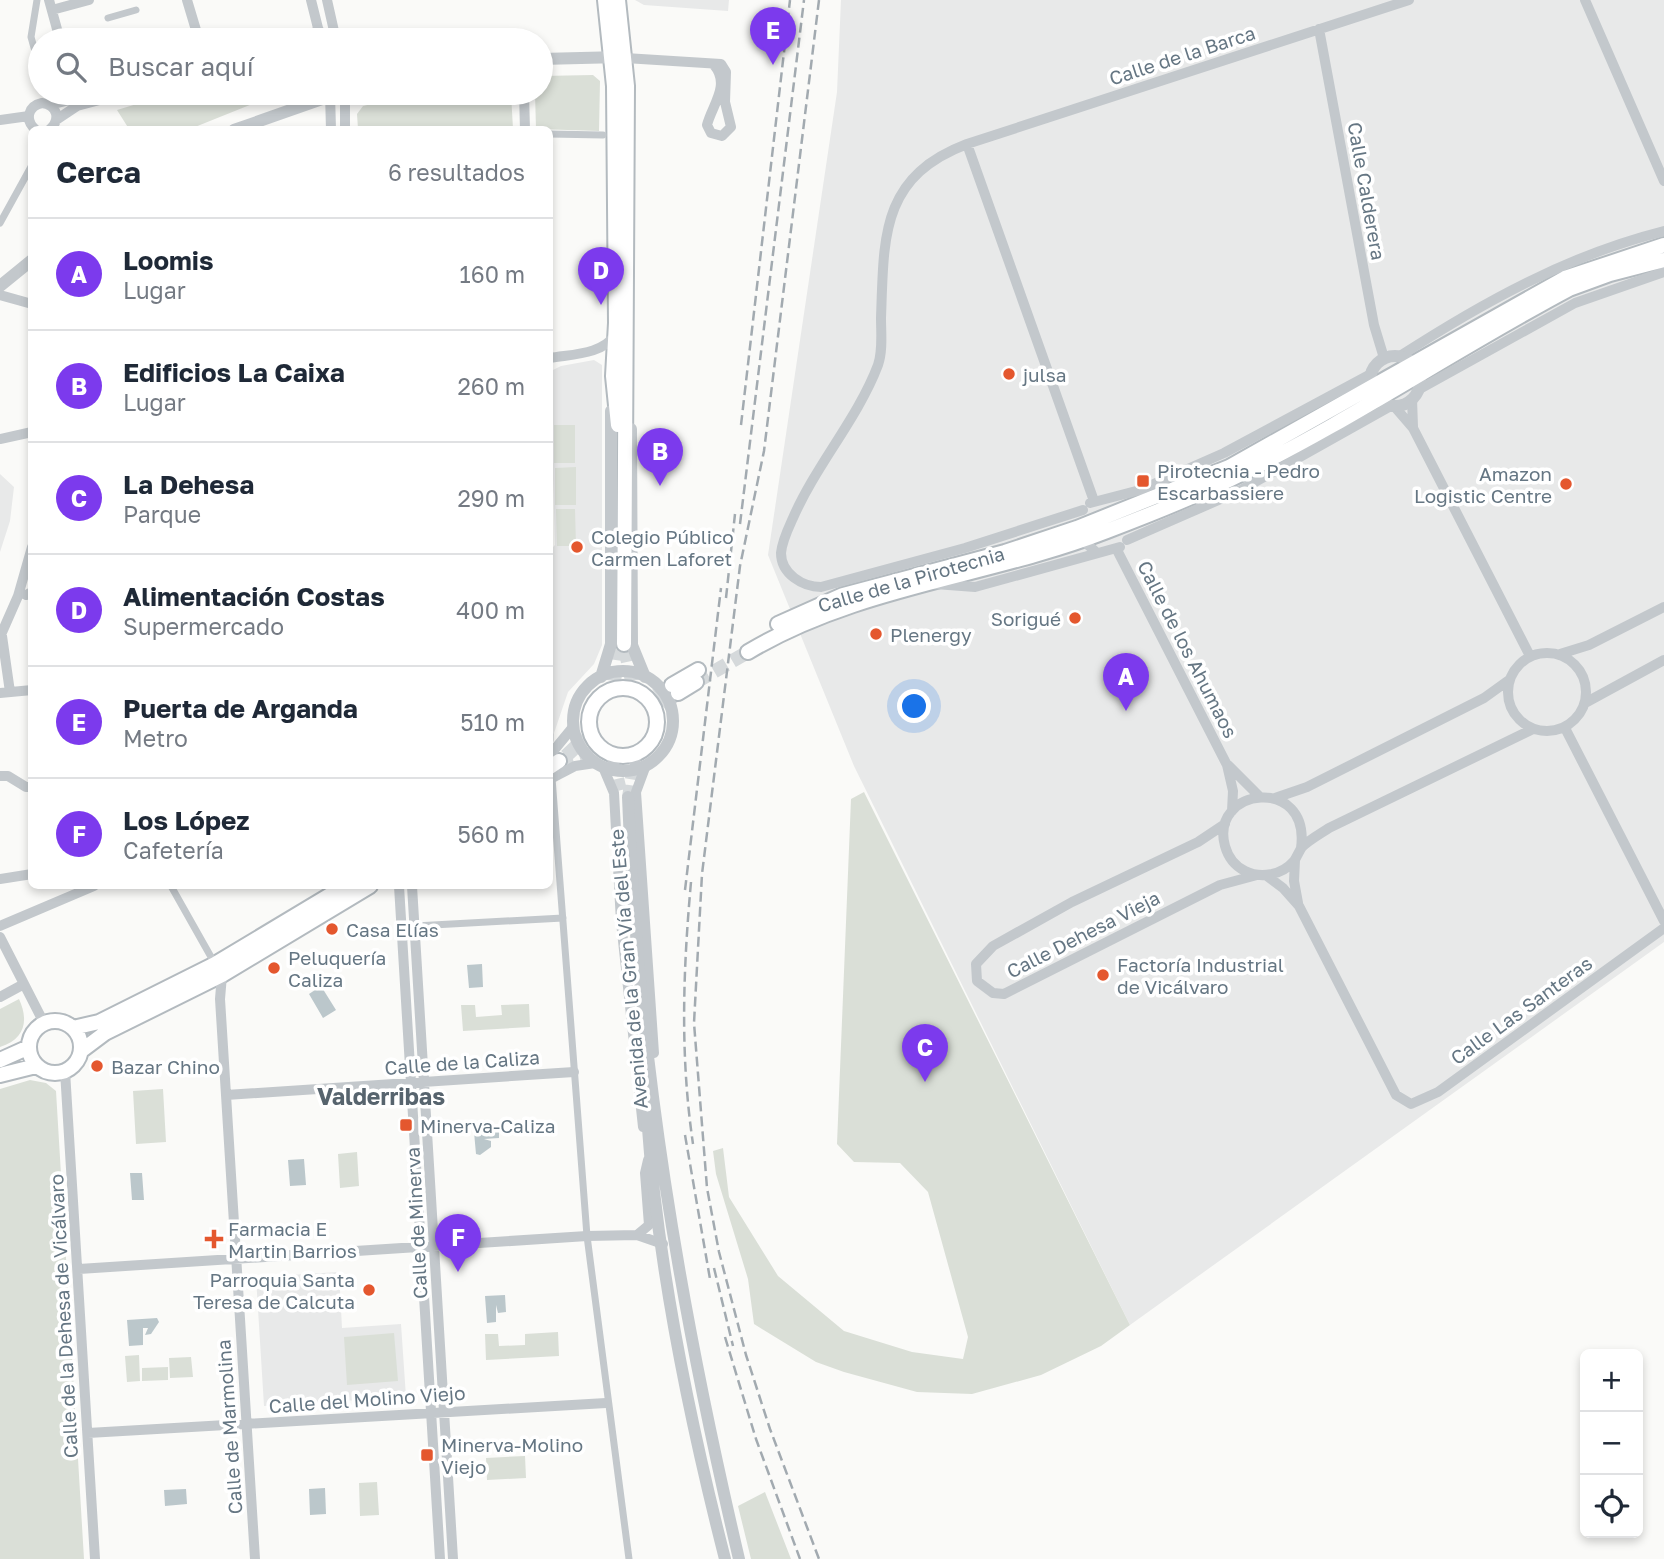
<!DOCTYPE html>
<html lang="es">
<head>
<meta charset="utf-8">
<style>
  :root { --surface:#fff; --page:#f6f6f7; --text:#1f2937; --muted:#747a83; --line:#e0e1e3; --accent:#7c3aed }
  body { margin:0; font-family:"Golos Text",sans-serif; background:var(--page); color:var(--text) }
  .controls { position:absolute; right:21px; bottom:21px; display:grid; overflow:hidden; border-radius:10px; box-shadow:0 4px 10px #0003 }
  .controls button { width:63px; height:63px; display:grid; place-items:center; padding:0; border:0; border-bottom:2px solid var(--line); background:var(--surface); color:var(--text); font:35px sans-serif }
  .you { position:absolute; left:915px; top:707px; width:24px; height:24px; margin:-18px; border:5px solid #fff; border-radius:50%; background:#1a73e8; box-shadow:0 0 0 10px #1a73e833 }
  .badge { display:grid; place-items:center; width:46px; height:46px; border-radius:50%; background:var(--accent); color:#fff; font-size:23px; font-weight:700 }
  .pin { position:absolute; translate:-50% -58px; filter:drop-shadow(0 2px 4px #0008) }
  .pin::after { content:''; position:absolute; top:37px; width:24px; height:21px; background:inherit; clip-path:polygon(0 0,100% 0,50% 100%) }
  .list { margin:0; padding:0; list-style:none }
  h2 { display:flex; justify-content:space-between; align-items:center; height:91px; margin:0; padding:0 28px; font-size:30px }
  h2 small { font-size:23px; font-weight:400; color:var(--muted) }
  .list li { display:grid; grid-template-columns:46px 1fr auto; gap:21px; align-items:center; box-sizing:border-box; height:112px; padding:0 28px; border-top:2px solid var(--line) }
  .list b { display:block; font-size:26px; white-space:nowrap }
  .list p { margin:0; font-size:23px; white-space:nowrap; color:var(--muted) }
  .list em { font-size:23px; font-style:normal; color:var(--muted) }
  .icon { flex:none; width:38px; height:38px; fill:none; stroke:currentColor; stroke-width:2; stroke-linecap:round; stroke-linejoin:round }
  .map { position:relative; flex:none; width:1664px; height:1559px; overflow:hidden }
  .search { position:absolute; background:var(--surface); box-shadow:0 4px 10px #0003; left:28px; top:28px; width:525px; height:77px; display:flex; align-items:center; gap:18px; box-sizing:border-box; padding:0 24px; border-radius:38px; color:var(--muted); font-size:26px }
  .panel { position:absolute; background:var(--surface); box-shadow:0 4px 10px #0003; left:28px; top:126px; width:525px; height:763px; border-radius:10px }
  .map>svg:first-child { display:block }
</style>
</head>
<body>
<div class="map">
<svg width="1664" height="1559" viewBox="0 0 1664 1559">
  <rect width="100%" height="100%" fill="#fafaf8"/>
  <path fill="#e8e9e9" d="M635,0H729L728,11L644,5Z
    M841,0H1664V942L1130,1325L854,766L768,555L837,92Z
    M594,360L602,365V645L594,664L568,692L553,736L550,550L555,545L550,376L553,370L561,366Z
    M0,474L14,487L10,521L0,552Z
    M339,1272L342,1328L401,1324L406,1397L264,1406L256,1277Z"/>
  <path fill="#dadfd7" d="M593,75L600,81L599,131L536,129L535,93H541V76Z
    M173,93H280L190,129H129L117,110Z
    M417,93H511L513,129H358L357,114L363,106Z
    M554,425H575V463H554Z
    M576,467V505H555V468Z
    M556,509H575L576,546H557Z
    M864,792L1130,1325L1101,1346L1041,1375L972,1394L917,1392L844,1372L816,1362L754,1324L748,1279L716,1174L713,1151L723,1148L729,1197L778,1276L844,1331L912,1352L963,1359L968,1337L928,1192L900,1163L854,1162L837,1144L851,799Z
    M19,999C29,1021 25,1039 0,1047V1009Z
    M529,1004L530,1027L463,1031L461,1005H475L476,1017L502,1015L501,1005Z
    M30,1080L46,1083L56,1091L84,1559H0V1089Z
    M163,1089L166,1142L136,1144L133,1091Z
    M357,1152L359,1186L340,1188L338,1154Z
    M558,1332L559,1356L486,1360L485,1334H498L499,1346L525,1345V1334Z
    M394,1333L398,1381L347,1385L344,1337Z
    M139,1355L140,1381L127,1382L125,1356Z
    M191,1357L193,1377L170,1378L169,1358Z
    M168,1367V1380L142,1381V1368Z
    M525,1456L526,1478L487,1480L486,1458Z
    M377,1482L379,1515L360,1516L359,1483Z
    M765,1492L791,1559H751L738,1506Z"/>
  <path fill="#bbc7cb" d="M482,964L483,987L469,988L467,965Z
    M321,986L336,1010L323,1018L309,994Z
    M499,1131V1138L484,1139L491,1141V1147L480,1155L476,1154L474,1132Z
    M304,1159L306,1185L290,1186L288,1160Z
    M130,1173H142L144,1200H132Z
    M505,1295L506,1312L498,1313L496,1305V1322L487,1323L485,1296Z
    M157,1318L159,1322L151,1334L145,1335L148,1328H143V1345L129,1346L127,1320Z
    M325,1488L326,1514L310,1515L309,1489Z
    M186,1489L187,1504L165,1506L164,1490Z"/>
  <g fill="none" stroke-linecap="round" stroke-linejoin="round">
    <path stroke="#d5d9db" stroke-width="12" stroke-dasharray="12 6" stroke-linecap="butt" d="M614,761L622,795
      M628,797L634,760"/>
    <path stroke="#d5d9db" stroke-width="14" stroke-dasharray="14 7" stroke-linecap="butt" d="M625,648L632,681
      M614,681L620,643
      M696,682L748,652
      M656,695L672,685
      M662,705L678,693
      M566,756L585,738
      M559,761L595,752"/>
    <defs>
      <path id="secondary" d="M605,0L614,86L616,323L613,376L618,425
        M618,0L627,86L624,644
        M778,624L843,595L1005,552L1077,528L1229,467L1565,278L1664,245
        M748,652C858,586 989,577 1107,531C1149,515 1193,498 1233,478C1349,422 1456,349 1569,289L1610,274L1664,260
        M672,685L698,670
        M589 722a34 34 0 1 1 68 0a34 34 0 1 1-68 0Z
        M678,693L696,682
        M550,767L559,761
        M29 1047a26 26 0 1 1 52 0a26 26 0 1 1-52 0Z
        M73,1028L99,1022L215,964L345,886
        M81,1051L105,1033L222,975L370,886
        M0,1060L29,1047
        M0,1075L36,1066"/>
    </defs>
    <use href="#secondary" stroke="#b3babf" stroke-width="18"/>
    <path stroke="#c3c8cc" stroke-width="7" d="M37,0L31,37L40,69
      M108,18L136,10
      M47,93L48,97
      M550,134L603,135
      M0,223L32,165
      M550,735V740
      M552,778L587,1236L629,1559
      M171,886L215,964
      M415,926L563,918"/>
    <path stroke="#c3c8cc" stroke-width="10" d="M49,0L60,40
      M187,0L199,40
      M311,0L321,40
      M327,0L336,40
      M1585,0L1664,181
      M52,10L89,0
      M1319,29L1374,325L1384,358
      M300,40L319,30
      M625,58L721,64L726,72L725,102L731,127L722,136L711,133L707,125C712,105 731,85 714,65
      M330,93L331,130
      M524,93L525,130
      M50,105L97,93
      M0,120L29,116
      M56,120L77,106L126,93
      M36,130C24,120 28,106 42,103C58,105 61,120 49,130
      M345,130V93
      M967,144L1094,501
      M0,295L32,304
      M1400,356C1482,303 1568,255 1664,231
      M550,358C572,354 602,355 616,334
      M1418,390L1575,303L1664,272
      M1412,399L1413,427
      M1394,406L1413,428L1530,656
      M0,439L32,432
      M1090,503L1140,490L1224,453L1371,374
      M1083,510L965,548L821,587C803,587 781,574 781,553C782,541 788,529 793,518C816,465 858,418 878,365C883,351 881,332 881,318C884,238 880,177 967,144L1409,0
      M1080,538L1096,552
      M1127,540L1239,491L1391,406
      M1117,550L1227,765L1233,791L1232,811
      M935,584L975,587L1120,547
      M26,595L32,592
      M2,636L10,692
      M0,637L18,596L32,547
      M1508 692a39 39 0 1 1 78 0a39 39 0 1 1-78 0Z
      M1560,654L1589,645L1664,607
      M0,693L32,690
      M1585,703L1664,660
      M1565,728L1664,921
      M550,755L573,727
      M646,765L636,792L654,1053
      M1228,765L1259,796
      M603,767L614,793L621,922L643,1127
      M0,776H8L26,787H32
      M550,779L575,766L595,763
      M1275,798L1307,787L1484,698L1509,680
      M1225,824L1198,842L1072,902L993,946L976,964L977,981L993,993L1004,994L1220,885L1257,875
      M1301,848C1311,775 1209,787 1225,846C1228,857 1235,866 1245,871C1261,879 1282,875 1294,861C1297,857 1299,851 1302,847C1309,840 1320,834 1329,828L1533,729
      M1295,860L1294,881L1298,903
      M1267,876L1283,888L1299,906L1396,1095L1411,1104L1438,1092L1664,928
      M0,879L32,874
      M399,886L440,1559
      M412,886L453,1559
      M0,926L94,886
      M0,937L44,1023
      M222,975L220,999L255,1559
      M0,997L24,984
      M65,1071L95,1559
      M226,1095L574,1072
      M637,1235L649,1225L645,1173L648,1160
      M79,1269L587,1236L637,1235L663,1244
      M88,1433L606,1403"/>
    <path stroke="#c3c8cc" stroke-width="12" d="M541,59L621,57
      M234,130L339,93
      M0,286L32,260
      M1370 381a25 25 0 1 1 50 0a25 25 0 1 1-50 0Z
      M631,429L632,645L645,677
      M573 721a50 50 0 1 1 100 0a50 50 0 1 1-100 0Z
      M601,677L611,644V411
      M610,753L614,761
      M634,760L638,752
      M628,797C637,1055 680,1308 739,1559
      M647,1116C657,1261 689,1418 725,1559"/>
    <use href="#secondary" stroke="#fff" stroke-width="14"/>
    <path stroke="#a2aab0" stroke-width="2.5" stroke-dasharray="10 5" stroke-linecap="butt" d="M819,0L764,451L740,566L702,874L694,1023L707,1188L719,1252L746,1355L770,1429L819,1559
      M741,425L790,0
      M740,524L804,0
      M726,598L735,514
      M691,882C683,971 680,1056 693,1144
      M685,890L721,588
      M685,1135L710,1279
      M714,1268L733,1346
      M725,1337L756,1439L800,1559"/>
  </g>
  <g fill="#e4572e" stroke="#fff" stroke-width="2.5">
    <circle cx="1009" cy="374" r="7"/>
    <rect x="1136" y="474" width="14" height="14" rx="3.5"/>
    <circle cx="1566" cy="484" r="7"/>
    <circle cx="577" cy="547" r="7"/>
    <circle cx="1075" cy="618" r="7"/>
    <circle cx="876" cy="634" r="7"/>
    <circle cx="332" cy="929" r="7"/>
    <circle cx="274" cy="968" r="7"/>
    <circle cx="1103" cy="975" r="7"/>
    <circle cx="97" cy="1066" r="7"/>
    <rect x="399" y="1118" width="14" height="14" rx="3.5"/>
    <path d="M210.5 1228.5h7v7h7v7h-7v7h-7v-7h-7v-7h7z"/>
    <circle cx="369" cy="1290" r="7"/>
    <rect x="420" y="1448" width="14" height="14" rx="3.5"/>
  </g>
  <g text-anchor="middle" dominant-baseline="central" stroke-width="7" stroke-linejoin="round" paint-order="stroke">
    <g font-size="19" fill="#657683" stroke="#fff">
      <text transform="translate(1182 55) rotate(-18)">Calle de la Barca</text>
      <text transform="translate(1367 191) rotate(80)">Calle Calderera</text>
      <text transform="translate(911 579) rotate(-16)">Calle de la Pirotecnia</text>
      <text transform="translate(1188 649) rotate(63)">Calle de los Ahumaos</text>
      <text transform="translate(1083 934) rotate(-27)">Calle Dehesa Vieja</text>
      <text transform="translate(628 969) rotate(-95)">Avenida de la Gran Vía del Este</text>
      <text transform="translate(1521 1010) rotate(-36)">Calle Las Santeras</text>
      <text transform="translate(462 1062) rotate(-4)">Calle de la Caliza</text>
      <text transform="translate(416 1223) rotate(-93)">Calle de Minerva</text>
      <text transform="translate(63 1316) rotate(-93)">Calle de la Dehesa de Vicálvaro</text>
      <text transform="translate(367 1399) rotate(-4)">Calle del Molino Viejo</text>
      <text transform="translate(229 1427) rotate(-94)">Calle de Marmolina</text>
    </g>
    <g font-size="19" fill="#657683" stroke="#fff" text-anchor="start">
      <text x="1023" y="374">julsa</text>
      <text x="1157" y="470">Pirotecnia - Pedro<tspan x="1157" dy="22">Escarbassiere</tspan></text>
      <text x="1552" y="473" text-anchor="end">Amazon<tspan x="1552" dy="22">Logistic Centre</tspan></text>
      <text x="591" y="536">Colegio Público<tspan x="591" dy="22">Carmen Laforet</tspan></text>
      <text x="1061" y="618" text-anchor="end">Sorigué</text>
      <text x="890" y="634">Plenergy</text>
      <text x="346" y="929">Casa Elías</text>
      <text x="288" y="957">Peluquería<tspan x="288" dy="22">Caliza</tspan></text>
      <text x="1117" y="964">Factoría Industrial<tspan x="1117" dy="22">de Vicálvaro</tspan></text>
      <text x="111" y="1066">Bazar Chino</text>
      <text x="420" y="1125">Minerva-Caliza</text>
      <text x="228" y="1228">Farmacia E<tspan x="228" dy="22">Martin Barrios</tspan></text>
      <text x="355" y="1279" text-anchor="end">Parroquia Santa<tspan x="355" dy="22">Teresa de Calcuta</tspan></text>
      <text x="441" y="1444">Minerva-Molino<tspan x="441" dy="22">Viejo</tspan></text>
    </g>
    <g font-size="23" font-weight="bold" fill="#57646e" stroke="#fff">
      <text x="381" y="1096">Valderribas</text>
    </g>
  </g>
</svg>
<div class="controls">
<button>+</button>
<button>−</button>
<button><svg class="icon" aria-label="locate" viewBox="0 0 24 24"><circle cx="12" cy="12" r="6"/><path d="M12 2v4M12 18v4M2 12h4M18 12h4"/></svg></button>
</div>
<div class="you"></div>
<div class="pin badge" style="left:1126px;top:711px">A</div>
<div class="pin badge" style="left:660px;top:486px">B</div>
<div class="pin badge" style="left:925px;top:1082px">C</div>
<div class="pin badge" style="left:601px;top:305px">D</div>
<div class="pin badge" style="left:773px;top:65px">E</div>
<div class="pin badge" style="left:458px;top:1272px">F</div>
<div class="search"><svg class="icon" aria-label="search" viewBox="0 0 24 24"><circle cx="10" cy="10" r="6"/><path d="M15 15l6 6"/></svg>Buscar aquí</div>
<section class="panel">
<h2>Cerca<small>6 resultados</small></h2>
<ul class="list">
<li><span class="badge">A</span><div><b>Loomis</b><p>Lugar</p></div><em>160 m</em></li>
<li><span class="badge">B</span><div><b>Edificios La Caixa</b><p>Lugar</p></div><em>260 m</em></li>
<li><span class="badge">C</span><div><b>La Dehesa</b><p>Parque</p></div><em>290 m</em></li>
<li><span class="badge">D</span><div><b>Alimentación Costas</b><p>Supermercado</p></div><em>400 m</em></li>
<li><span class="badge">E</span><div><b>Puerta de Arganda</b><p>Metro</p></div><em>510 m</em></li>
<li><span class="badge">F</span><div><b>Los López</b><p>Cafetería</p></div><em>560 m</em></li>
</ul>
</section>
</div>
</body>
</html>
